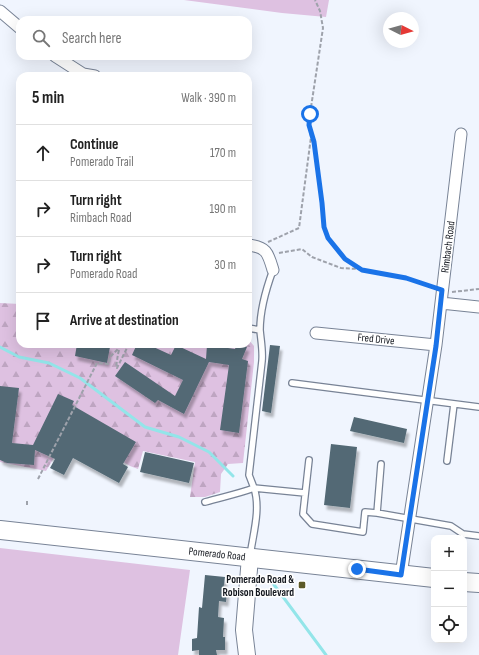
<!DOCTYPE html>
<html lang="en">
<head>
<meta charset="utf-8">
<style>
  :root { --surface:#fff; --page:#f2f2f2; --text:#222; --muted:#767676; --line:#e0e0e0 }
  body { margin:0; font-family:"Sofia Sans Condensed",sans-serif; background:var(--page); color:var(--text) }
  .controls { position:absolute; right:12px; bottom:12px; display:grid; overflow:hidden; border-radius:8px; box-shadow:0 4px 16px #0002 }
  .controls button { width:36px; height:36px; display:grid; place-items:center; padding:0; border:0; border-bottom:1px solid var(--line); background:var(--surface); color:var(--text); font:20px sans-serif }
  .compass { position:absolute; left:383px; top:12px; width:36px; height:36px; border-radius:50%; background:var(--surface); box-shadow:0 4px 16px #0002; rotate:96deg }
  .stop { position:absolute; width:12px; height:12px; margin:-9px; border:3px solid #1a73e8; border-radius:50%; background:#fff }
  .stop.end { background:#1a73e8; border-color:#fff; box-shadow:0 1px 4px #0008 }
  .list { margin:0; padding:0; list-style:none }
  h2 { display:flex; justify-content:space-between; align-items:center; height:52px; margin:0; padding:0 16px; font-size:17px }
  h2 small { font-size:13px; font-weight:400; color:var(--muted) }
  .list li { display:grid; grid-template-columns:26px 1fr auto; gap:12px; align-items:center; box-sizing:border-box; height:56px; padding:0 16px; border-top:1px solid var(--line) }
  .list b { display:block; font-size:15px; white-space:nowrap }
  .list p { margin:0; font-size:13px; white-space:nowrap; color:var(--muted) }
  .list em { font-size:13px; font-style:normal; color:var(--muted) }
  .icon { flex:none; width:22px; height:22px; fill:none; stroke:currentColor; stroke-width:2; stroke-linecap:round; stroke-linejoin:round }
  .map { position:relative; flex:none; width:479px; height:655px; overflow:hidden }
  .search { position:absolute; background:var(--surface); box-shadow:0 4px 16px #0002; left:16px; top:16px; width:236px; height:44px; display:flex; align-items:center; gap:10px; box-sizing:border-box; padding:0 14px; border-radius:12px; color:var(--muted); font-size:15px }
  .panel { position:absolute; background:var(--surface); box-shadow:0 4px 16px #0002; left:16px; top:72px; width:236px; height:276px; border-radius:12px }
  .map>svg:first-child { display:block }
</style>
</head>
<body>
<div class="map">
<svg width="479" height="655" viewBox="0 0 479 655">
  <defs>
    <pattern id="forest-firs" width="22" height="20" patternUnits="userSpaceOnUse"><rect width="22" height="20" fill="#dec1e1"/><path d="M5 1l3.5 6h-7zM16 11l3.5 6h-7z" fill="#bea5c1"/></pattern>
    <filter id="shadow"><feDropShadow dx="2.5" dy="4.5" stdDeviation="1" flood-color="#0004"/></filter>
  </defs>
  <rect width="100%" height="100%" fill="#f0f5fe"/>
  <path fill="#dec1e1" d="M184,0H329L326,17L282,13Z
    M0,548L190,570L178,655H0Z"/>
  <path fill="url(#forest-firs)" d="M0,303L20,304V344H248V339L254,346V362L243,463L228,464L221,474L220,492L205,497H190L195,462L143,451L138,469L130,466L70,431L46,471L0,462Z"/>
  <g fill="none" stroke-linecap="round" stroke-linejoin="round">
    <path stroke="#93e5e9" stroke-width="3" d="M0,347L19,357L49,363L80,378L145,427L179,437L209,452L233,476
      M272,582L326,655"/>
  </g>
  <path fill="#536974" filter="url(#shadow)" d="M77,344H97L110,347L107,363L75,356Z
    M137,344H147L171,355L176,345L206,359L207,345L235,349L237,344H238L247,347L242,359L248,361L239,433L220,430L229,365L209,362L184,414L158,400L155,403L115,376L125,362L175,396L183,380L132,355Z
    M270,345L280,346L271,413L262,411Z
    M0,386L19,388L12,443L33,445L58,394L74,401L72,405L136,442L123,464L128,467L119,483L73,458L64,475L50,468L55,459L35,450L34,465L7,463L0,460Z
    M354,417L407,429L404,443L350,431Z
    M331,444L357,447L350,508L324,505Z
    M145,452L194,463L189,483L140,472Z
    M205,575L225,577L223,591H227L226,602L219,601L218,617L224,618L223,637H225V650H216L217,655H199V650L192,651V639L197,638L199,607L202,608Z"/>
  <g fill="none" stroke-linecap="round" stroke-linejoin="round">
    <defs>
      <path id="lane" d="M273,270C266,289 260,310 260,330C261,341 263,351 262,361L249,475L254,488L305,493
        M248,328L260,330
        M292,383L479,407
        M309,460L303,514L312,524L363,532L365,512L377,513
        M447,461L454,404
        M381,464L377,513L451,526L463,534L479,536
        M205,502C222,497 238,494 254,488C261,509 253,534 250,556"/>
      <path id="street" d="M0,11L20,28
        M55,56L83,74L95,76
        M248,245C267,247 268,253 273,270
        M441,303L479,307
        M316,333L436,345
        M401,575L436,345L461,134"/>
      <path id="secondary" d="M247,655L244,630L250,557"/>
      <path id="primary" d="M0,530L434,578
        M464,582L479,583"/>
    </defs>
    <use href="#lane" stroke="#788396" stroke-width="8"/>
    <use href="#street" stroke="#788396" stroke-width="13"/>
    <use href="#secondary" stroke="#788396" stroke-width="18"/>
    <use href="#primary" stroke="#788396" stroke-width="20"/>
    <path stroke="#9ea2ab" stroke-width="2" stroke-dasharray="4 2" stroke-linecap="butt" d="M311,134L314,142L322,203L324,227L328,238L345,259L361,269
      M268,242L299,228L311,137L309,125L310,114L323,28L320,11L315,0
      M279,253L302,249L312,257L341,268L358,269L406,277L433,287
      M452,292L479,289
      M38,479L97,363L109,364L110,357L118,349L119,350L118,354L116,367L117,368L129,344
      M27,505V500"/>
    <use href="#lane" stroke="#fff" stroke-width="5.5"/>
    <use href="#street" stroke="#fff" stroke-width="11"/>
    <use href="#secondary" stroke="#fff" stroke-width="16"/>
    <use href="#primary" stroke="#fff" stroke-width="18"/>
  </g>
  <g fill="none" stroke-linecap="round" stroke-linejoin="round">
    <path stroke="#1a73e8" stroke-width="5" d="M310,114L309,125L314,142L322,203L324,227L328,238L345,259L362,270L406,278L442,290L436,346L401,575L357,569"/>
  </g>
  <rect fill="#5d5a27" stroke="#fff" stroke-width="1.5" x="298" y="581" width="8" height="8" rx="2"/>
  <g text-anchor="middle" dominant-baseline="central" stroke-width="3" stroke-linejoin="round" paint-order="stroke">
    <g font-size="11" fill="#13171e" stroke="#fff">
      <text transform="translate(448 247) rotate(-83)">Rimbach Road</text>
      <text transform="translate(376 339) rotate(6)">Fred Drive</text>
      <text transform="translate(217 554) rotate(6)">Pomerado Road</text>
    </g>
    <g font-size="11" font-weight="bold" fill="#13171e" stroke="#fff" text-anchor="end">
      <text x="294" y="579">Pomerado Road &amp;<tspan x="294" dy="13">Robison Boulevard</tspan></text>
    </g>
  </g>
</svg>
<div class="controls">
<button>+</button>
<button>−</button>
<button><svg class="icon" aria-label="locate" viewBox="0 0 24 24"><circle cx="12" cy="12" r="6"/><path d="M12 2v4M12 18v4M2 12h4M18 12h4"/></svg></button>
</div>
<svg class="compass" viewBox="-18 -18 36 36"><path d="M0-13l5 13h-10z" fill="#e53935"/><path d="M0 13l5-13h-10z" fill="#767676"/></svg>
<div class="stop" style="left:310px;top:114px"></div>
<div class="stop end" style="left:357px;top:569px"></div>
<div class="search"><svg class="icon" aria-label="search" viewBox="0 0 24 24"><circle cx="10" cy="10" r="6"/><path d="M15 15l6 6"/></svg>Search here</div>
<section class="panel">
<h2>5 min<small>Walk · 390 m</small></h2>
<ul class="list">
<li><svg class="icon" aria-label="ahead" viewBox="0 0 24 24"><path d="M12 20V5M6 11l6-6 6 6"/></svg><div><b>Continue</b><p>Pomerado Trail</p></div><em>170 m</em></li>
<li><svg class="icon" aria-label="right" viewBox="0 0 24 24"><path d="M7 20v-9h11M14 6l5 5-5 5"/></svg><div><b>Turn right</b><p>Rimbach Road</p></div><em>190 m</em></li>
<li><svg class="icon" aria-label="right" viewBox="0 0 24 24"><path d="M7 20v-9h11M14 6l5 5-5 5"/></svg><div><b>Turn right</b><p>Pomerado Road</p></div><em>30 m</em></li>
<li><svg class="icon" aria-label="arrive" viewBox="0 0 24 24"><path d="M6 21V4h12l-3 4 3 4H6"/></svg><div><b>Arrive at destination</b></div></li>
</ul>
</section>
</div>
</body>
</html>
